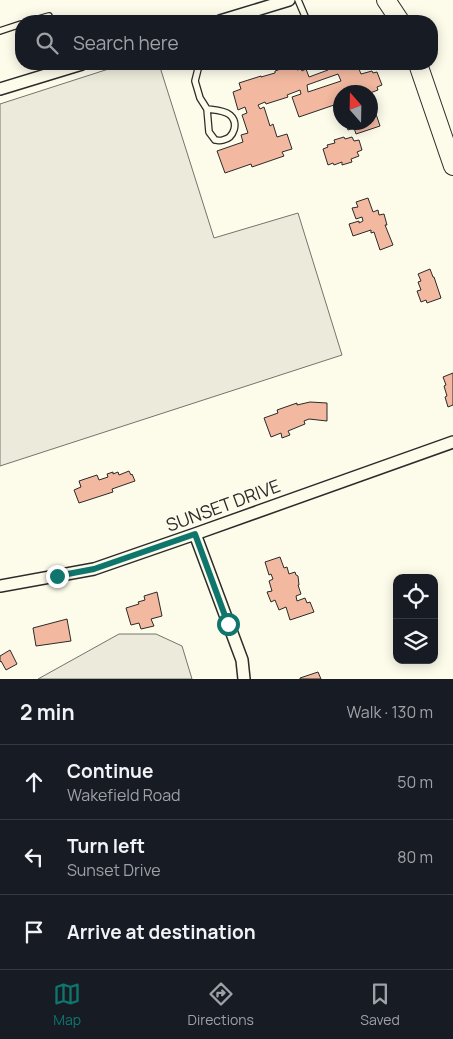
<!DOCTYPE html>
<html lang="en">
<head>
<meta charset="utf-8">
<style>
  :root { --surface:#171b24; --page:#242831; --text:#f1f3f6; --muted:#9ea1a6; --line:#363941; --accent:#0f766e }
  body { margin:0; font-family:Manrope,sans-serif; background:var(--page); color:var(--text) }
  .controls { position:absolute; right:15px; bottom:15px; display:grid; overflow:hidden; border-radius:10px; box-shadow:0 2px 12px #0003 }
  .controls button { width:45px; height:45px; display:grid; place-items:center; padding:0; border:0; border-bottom:1px solid var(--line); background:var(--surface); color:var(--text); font:25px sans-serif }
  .compass { position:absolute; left:333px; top:85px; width:45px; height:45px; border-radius:50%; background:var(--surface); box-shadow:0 2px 12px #0003; rotate:340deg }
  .stop { position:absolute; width:15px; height:15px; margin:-11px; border:4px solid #0f766e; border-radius:50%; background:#fff }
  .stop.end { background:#0f766e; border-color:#fff; box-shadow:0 1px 5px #0008 }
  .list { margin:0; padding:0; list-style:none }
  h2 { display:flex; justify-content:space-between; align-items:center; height:65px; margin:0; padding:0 20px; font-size:21px }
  h2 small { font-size:16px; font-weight:400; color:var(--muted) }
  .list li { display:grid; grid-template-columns:32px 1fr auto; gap:15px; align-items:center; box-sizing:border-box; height:75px; padding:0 20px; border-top:1px solid var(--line) }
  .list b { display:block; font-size:19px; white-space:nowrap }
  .list p { margin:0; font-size:16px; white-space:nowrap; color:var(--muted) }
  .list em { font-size:16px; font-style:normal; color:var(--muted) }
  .icon { flex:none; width:28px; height:28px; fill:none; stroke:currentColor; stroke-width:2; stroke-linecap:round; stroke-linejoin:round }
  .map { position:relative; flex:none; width:453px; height:679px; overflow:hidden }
  .search { position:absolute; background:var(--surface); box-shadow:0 2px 12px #0003; left:15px; right:15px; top:15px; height:55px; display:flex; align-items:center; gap:12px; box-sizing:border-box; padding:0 18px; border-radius:20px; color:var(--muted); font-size:19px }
  .sheet { height:290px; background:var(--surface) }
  nav { display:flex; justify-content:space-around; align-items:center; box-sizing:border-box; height:70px; border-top:1px solid var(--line); background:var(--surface); font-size:14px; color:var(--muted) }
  nav a { display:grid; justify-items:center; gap:2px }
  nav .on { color:var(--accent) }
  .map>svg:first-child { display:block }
</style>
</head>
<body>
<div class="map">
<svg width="453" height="679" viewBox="0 0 453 679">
  <rect width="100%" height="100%" fill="#fdfbea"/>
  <path fill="#ecebdb" stroke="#74746e" d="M124,64H159L214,238L298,213L342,355L0,466V104Z
    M119,634H156L182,646L192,679H38Z"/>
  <path fill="#f2b8a0" stroke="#2b2b2b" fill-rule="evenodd" d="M295,64L297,70L301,69L302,71L306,69L309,77L328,70L326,64H357L361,74L372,71L373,73L377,72L382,85L377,87L378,90L370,93L340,92V103L299,117L292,97L301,94L300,90L287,95L288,97L266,104L265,102L258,105L260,109L264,107L270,126L273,124L277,137L287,134L292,149L282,152L284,156L252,167L251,164L225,173L217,151L243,142L241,135L248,133L242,115L247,113L245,107L238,110L233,92L241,89L239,83L261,76V77L275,73V71ZM338,74L341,81L308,92L307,85Z
    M370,103L372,109L374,108L380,126L356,134L354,128L348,130L345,122H370Z
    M344,137L345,139L352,137L354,141L359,140L362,150L357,152L359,156L351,159L352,162L342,165V162L334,165L333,163L328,165L323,149L328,147L327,145L335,143L334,140Z
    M368,198L373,212L378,210L379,215L384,214L387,225H385L393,245L380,250L374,232L371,233V230L353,236L349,224L359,221V223L363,221L362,217L356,219L352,208L358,207L356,202Z
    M430,269L433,277H434L441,298L427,303L426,300L421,302L417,291L421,290L418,282L421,281L418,274Z
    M453,373V405L448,407L445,397L447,396L444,386L446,385L443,377Z
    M310,402L327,403V421L309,419L304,421L305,424L288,431L290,435L282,438L281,433L271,437L264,418L278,413L277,410L297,403V405Z
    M129,471L131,475L132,474L135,481L112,489L113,492L79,503L74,490L81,487L79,481L97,475L99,480L108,477L107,474L113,472V474L118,472L119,475Z
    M280,557L284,568L287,567L289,574L295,572L296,575L298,576L299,585H298L301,594L296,596L297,601L305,598L307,603L310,602L314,612L290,620L286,607L279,610L275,600L271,602L267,592L272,591L269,581L273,579L271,574L269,575L265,562Z
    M157,592L162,616L151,619L154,626L141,629L139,623L131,625L126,608L139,604L138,602L145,600L144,596Z
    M67,619L71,641L36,646L33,628Z
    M10,650L17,664L6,670L1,661L0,662V656Z
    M318,672L321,679H300V678Z"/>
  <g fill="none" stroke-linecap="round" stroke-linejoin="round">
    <defs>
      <path id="lane" d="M298,0L307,21
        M31,21L49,16
        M0,31L21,24
        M200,64L199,65L195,81L200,98L207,109L209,132L215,140C217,140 220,141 223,140C234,138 239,123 230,115C224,110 214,110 207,109"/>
      <path id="street" d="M220,21L289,0
        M0,89L82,64
        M195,534L242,660L244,679
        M0,586L94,569L195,534L453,442"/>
      <path id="primary" d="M386,0L400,21
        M418,64L453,166"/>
    </defs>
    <use href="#lane" stroke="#2b2b2b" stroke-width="8"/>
    <use href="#street" stroke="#2b2b2b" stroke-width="14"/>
    <use href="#primary" stroke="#2b2b2b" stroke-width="20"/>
    <use href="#lane" stroke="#fdfbea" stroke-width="5.5"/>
    <use href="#street" stroke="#fdfbea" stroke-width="11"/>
    <use href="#primary" stroke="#fdfbea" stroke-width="18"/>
  </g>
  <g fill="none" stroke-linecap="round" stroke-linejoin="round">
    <path stroke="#0f766e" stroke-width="6" d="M57,576L94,569L195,534L228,624"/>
  </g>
  <g text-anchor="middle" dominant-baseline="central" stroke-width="4" stroke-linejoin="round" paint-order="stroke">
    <g font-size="18" fill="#2b2b2b" stroke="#fdfbea">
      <text transform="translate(223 505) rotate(-20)">SUNSET DRIVE</text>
    </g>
  </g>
</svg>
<div class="controls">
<button><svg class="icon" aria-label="locate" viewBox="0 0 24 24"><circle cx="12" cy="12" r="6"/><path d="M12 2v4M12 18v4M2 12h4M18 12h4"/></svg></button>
<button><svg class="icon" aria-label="layers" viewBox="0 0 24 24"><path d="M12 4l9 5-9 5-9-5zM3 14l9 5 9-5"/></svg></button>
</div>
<svg class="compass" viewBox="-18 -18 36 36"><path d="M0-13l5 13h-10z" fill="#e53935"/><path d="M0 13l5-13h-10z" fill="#9ea1a6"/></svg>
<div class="stop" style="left:228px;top:624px"></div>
<div class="stop end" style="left:57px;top:576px"></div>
<div class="search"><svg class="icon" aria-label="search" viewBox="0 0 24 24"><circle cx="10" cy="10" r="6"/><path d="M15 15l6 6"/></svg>Search here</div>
</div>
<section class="sheet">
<h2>2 min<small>Walk · 130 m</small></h2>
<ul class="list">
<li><svg class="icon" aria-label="ahead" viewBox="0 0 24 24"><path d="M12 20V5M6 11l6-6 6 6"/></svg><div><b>Continue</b><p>Wakefield Road</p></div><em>50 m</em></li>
<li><svg class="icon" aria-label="left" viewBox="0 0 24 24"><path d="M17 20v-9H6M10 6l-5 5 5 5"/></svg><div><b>Turn left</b><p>Sunset Drive</p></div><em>80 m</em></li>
<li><svg class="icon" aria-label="arrive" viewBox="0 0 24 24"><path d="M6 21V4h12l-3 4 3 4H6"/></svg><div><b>Arrive at destination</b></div></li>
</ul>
</section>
<nav>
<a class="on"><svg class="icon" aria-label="map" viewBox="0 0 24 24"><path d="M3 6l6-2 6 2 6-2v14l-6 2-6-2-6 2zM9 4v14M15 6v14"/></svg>Map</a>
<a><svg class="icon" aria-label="directions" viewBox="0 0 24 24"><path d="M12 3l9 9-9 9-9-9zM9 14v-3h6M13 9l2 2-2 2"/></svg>Directions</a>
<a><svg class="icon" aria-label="saved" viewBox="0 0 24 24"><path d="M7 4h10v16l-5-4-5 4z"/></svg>Saved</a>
</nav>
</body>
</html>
